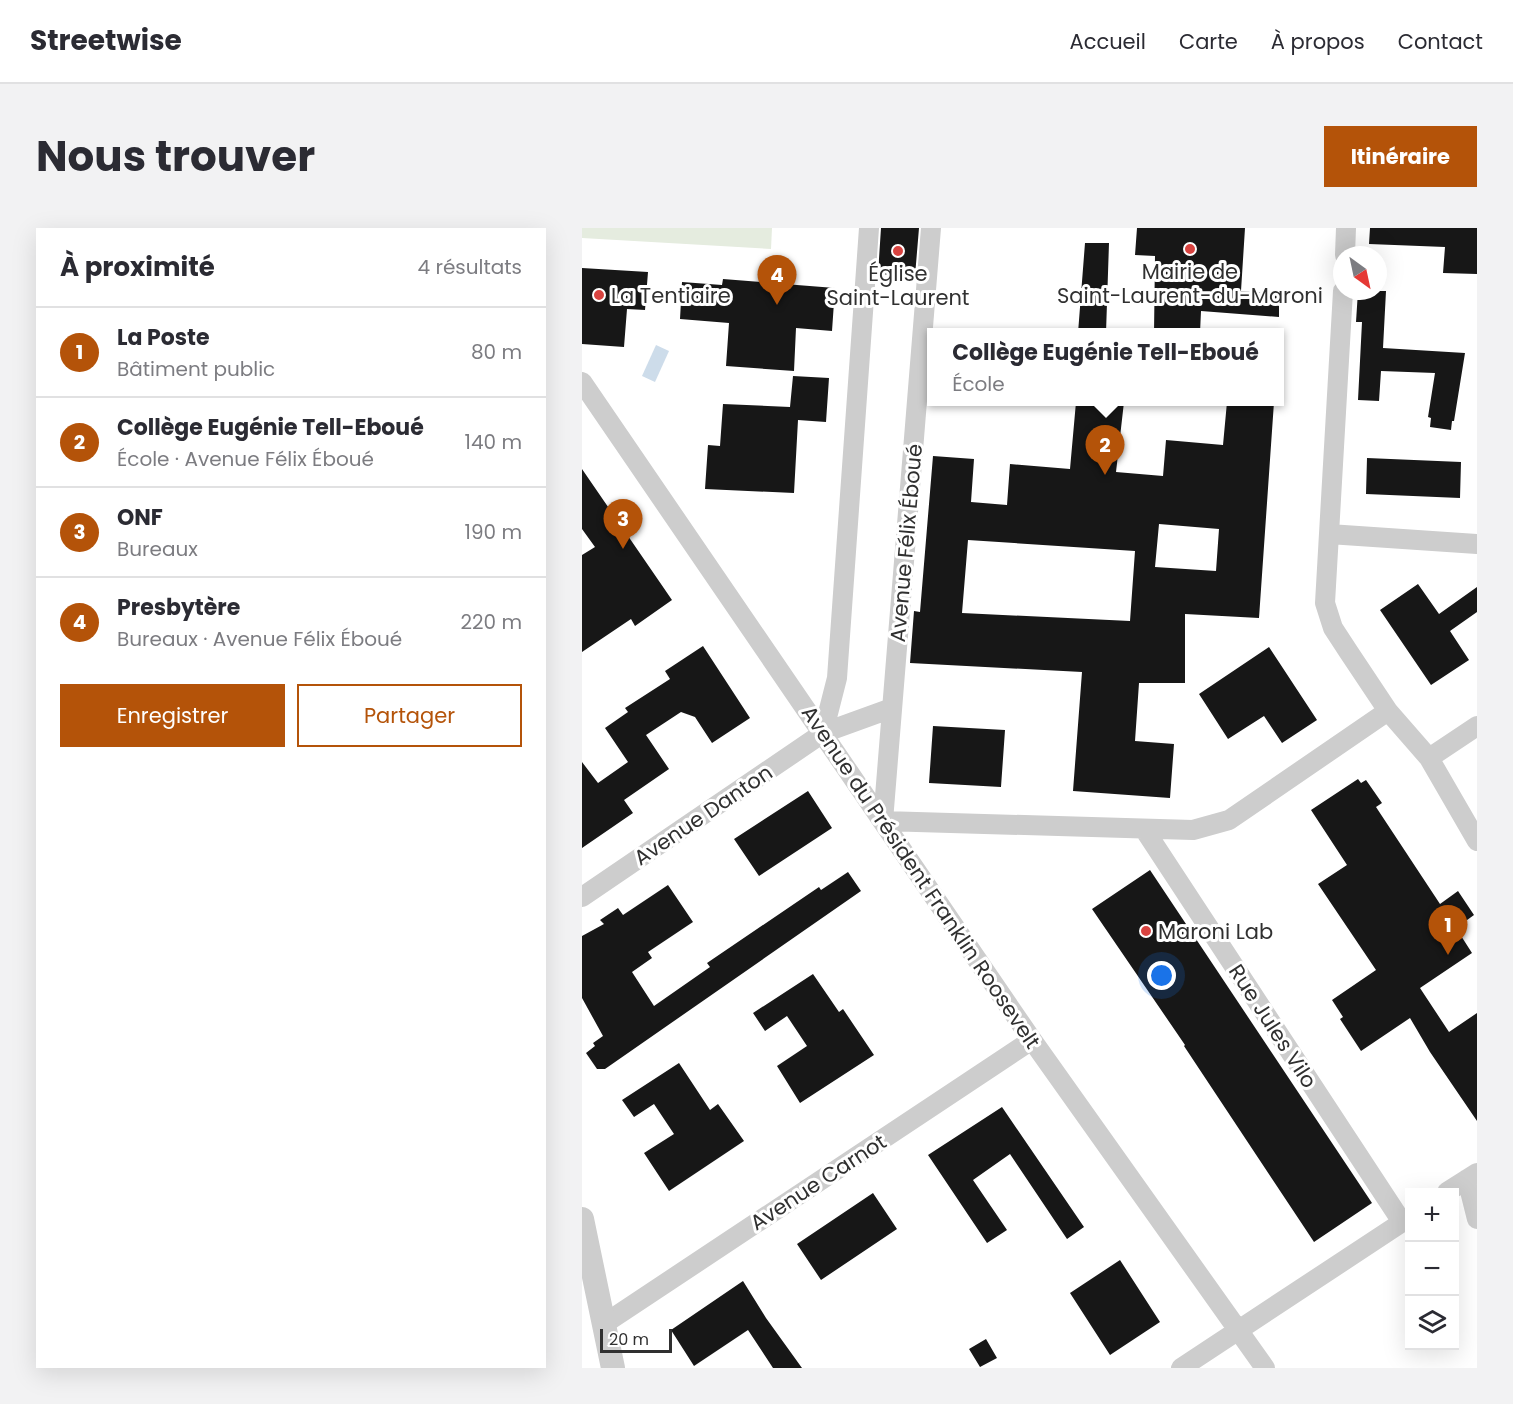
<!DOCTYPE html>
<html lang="fr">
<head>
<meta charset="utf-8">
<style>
  :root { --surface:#fff; --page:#f2f2f3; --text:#2b2b33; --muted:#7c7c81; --line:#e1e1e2; --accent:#b45309 }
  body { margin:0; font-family:Poppins,sans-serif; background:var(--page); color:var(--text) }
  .controls { position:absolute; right:18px; bottom:18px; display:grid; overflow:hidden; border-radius:0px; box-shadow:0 6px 24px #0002 }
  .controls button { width:54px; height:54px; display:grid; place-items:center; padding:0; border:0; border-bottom:2px solid var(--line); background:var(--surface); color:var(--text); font:30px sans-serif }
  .compass { position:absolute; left:751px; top:18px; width:54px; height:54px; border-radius:50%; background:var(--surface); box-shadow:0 6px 24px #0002; rotate:147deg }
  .scale { position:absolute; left:18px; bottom:15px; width:72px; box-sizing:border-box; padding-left:6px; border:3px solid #303030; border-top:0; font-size:16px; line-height:21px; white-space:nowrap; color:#303030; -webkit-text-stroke:4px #fff; paint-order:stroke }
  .you { position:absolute; left:580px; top:748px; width:21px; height:21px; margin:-15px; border:4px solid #fff; border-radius:50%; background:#1a73e8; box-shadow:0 0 0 9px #1a73e833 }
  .badge { display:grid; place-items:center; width:39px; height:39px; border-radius:50%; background:var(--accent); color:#fff; font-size:20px; font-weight:700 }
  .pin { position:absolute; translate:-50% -50px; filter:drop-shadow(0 2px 3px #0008) }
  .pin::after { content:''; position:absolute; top:32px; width:21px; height:18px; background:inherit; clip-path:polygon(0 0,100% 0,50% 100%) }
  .popup { position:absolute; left:345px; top:100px; width:357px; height:78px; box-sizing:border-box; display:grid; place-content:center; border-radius:0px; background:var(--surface); filter:drop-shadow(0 2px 4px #0005); font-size:20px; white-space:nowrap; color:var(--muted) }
  .popup b { font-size:22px; color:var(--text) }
  .popup::after { content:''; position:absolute; left:50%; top:100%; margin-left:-12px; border:12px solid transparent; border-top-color:var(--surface) }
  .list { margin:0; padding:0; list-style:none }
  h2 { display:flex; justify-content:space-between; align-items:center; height:78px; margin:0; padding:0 24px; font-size:26px }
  h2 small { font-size:20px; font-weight:400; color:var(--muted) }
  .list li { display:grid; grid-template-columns:39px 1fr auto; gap:18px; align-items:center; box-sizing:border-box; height:90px; padding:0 24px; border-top:2px solid var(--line) }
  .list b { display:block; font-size:22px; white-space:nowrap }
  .list p { margin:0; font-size:20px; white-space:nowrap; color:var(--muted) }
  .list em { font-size:20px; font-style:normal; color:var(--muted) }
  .actions { display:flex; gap:12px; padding:18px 24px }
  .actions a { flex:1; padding:14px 0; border:2px solid var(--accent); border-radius:0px; text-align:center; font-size:21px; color:var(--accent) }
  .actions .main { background:var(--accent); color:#fff }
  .icon { flex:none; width:33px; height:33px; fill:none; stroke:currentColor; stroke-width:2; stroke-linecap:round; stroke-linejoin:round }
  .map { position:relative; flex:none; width:895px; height:1140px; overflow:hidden; border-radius:0px }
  header { display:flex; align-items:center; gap:36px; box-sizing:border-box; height:84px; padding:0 30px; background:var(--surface); border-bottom:2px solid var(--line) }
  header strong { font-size:28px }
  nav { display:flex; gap:33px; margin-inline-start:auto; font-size:21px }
  .intro { display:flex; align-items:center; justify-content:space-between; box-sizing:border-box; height:144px; padding:0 36px }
  h1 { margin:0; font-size:42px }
  .button { padding:15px 27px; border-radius:0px; background:var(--accent); color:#fff; font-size:21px; font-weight:700 }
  main { display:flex; gap:36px; padding:0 36px }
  aside { flex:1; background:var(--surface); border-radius:0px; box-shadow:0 6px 24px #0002 }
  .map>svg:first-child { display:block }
</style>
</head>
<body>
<header>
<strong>Streetwise</strong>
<nav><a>Accueil</a><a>Carte</a><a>À propos</a><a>Contact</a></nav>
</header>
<div class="intro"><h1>Nous trouver</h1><a class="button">Itinéraire</a></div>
<main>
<aside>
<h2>À proximité<small>4 résultats</small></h2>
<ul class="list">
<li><span class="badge">1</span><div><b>La Poste</b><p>Bâtiment public</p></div><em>80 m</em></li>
<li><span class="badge">2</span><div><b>Collège Eugénie Tell-Eboué</b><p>École · Avenue Félix Éboué</p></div><em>140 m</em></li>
<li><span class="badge">3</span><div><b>ONF</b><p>Bureaux</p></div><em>190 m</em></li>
<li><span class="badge">4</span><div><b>Presbytère</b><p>Bureaux · Avenue Félix Éboué</p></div><em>220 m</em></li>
</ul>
<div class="actions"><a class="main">Enregistrer</a><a>Partager</a></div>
</aside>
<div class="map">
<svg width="895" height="1140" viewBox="0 0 895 1140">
  <rect width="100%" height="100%" fill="#fff"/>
  <path fill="#e5ecdf" d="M0,0H190L189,21L0,10Z"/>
  <path fill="#cddcea" d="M74,117L87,123L73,154L60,148Z"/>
  <path fill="#171717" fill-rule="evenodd" d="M299,0H337L333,48L296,46Z
    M555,0H663L659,63L697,65V89L619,83L618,105H572L573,28L553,27Z
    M788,0H895V46L861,45L863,19L787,16Z
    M503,15H527L524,105H496Z
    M0,40L66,44L63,82L45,81L42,119L0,116Z
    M141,51L253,60L250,103L214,100L212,143L144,138L147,95L98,91L100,54L140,57Z
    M776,63H804L801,120L883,125L872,193H870L869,202L848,199L849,190L846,189L853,145L799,143L797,173L776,172L780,94H774Z
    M211,148L247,150L244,194L216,192L212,265L123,261L126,217L138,218L141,176L208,179Z
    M494,174H542L534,244L581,248L584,212L641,217L645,174H692L677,390L603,386V455H557L553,513L592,516L588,570L491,563L500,444L328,435L332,383L338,384L351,228L392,231L389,274L425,277L428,236L488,241ZM577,296L637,301L634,343L573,339ZM386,312L553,323L548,393L380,385Z
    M785,230L879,234L878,270L784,266Z
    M0,241L90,372L53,398L49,391L0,424V327L13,319L0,301Z
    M836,356L857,386L895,359V384L868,403L887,432L849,457L798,382Z
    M121,418L168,490L130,515L113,489L99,484L64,507L87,541L42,572L51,585L0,620V534L16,555L46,534L23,500L46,484L43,480L88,451L83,443Z
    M687,419L735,492L700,515L682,488L646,511L617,466Z
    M351,498L423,502L419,559L347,555Z
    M776,551L779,555L784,552L800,575L794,579L858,676L876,663L892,687L874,700L890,725L838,760L867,804L895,785V893L848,824L828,790L779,823L758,791L761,789L750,772L794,742L736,656L765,637L729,582Z
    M226,563L250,600L177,648L152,611Z
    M568,642L790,975L732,1014L602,818L603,817L510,681Z
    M266,644L279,663L23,841H15L4,825L13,818L11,815L21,808L0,770V708L22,696L18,692L36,680L41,687L86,657L111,694L66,724L70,730L50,744L72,778L128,739L125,735L237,659L239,662Z
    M231,746L257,784L261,781L292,827L218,875L195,838L225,818L205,788L183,803L171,785Z
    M97,835L128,882L136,876L162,913L87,963L62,925L92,906L72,876L52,889L40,872Z
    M420,879L502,999L485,1011L428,926L391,952L425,1002L405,1015L346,927Z
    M291,965L315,1001L239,1052L215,1016Z
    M538,1032L578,1094L528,1127L488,1065Z
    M161,1053L184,1090L220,1140H191L166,1102L112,1138L89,1102Z
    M404,1111L415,1130L398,1139L387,1121Z"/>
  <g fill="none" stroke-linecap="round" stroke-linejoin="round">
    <path stroke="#cdcdcd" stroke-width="20" d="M349,0L301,593L611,602L647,592L806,483
      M763,27L764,0
      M761,63L743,375L751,400L766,423L806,483L847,530L895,613
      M0,154L450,812L683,1140
      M747,306L895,316
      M241,505L255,450L287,0
      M847,530L895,498
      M562,601L820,994
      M0,669L241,505L310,480
      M885,951L895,991
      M865,964L895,945
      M22,1096L450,812
      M599,1140L828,989"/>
    <path stroke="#cdcdcd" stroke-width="24" d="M0,991L31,1140"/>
  </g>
  <g fill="#d84340" stroke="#fff" stroke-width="2">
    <circle cx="608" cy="21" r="6"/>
    <circle cx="316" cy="23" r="6"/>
    <circle cx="17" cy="67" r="6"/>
    <circle cx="564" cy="703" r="6"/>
  </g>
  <g text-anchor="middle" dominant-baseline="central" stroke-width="6" stroke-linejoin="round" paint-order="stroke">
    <g font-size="21" fill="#303030" stroke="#fff">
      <text x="608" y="43">Mairie de<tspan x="608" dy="24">Saint-Laurent-du-Maroni</tspan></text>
      <text x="316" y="45">Église<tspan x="316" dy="24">Saint-Laurent</tspan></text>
      <text x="29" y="67" text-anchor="start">La Tentiaire</text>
      <text x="576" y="703" text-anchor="start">Maroni Lab</text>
    </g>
    <g font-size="21" fill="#303030" stroke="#fff">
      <text transform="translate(324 315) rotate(-85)">Avenue Félix Éboué</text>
      <text transform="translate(121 587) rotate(-34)">Avenue Danton</text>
      <text transform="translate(339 649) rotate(56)">Avenue du Président Franklin Roosevelt</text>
      <text transform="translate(691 798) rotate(57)">Rue Jules Vilo</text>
      <text transform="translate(236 954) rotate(-33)">Avenue Carnot</text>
    </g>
  </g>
</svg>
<div class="controls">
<button>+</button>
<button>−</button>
<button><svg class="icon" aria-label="layers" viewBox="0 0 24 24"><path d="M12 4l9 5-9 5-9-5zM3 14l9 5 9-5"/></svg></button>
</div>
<svg class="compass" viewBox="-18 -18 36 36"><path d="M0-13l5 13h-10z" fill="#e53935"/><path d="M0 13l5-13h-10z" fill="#7c7c81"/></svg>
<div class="scale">20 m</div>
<div class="you"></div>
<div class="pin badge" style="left:866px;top:727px">1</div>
<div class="pin badge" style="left:523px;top:247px">2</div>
<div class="popup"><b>Collège Eugénie Tell-Eboué</b>École</div>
<div class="pin badge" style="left:41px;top:321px">3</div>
<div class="pin badge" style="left:195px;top:77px">4</div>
</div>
</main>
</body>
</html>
